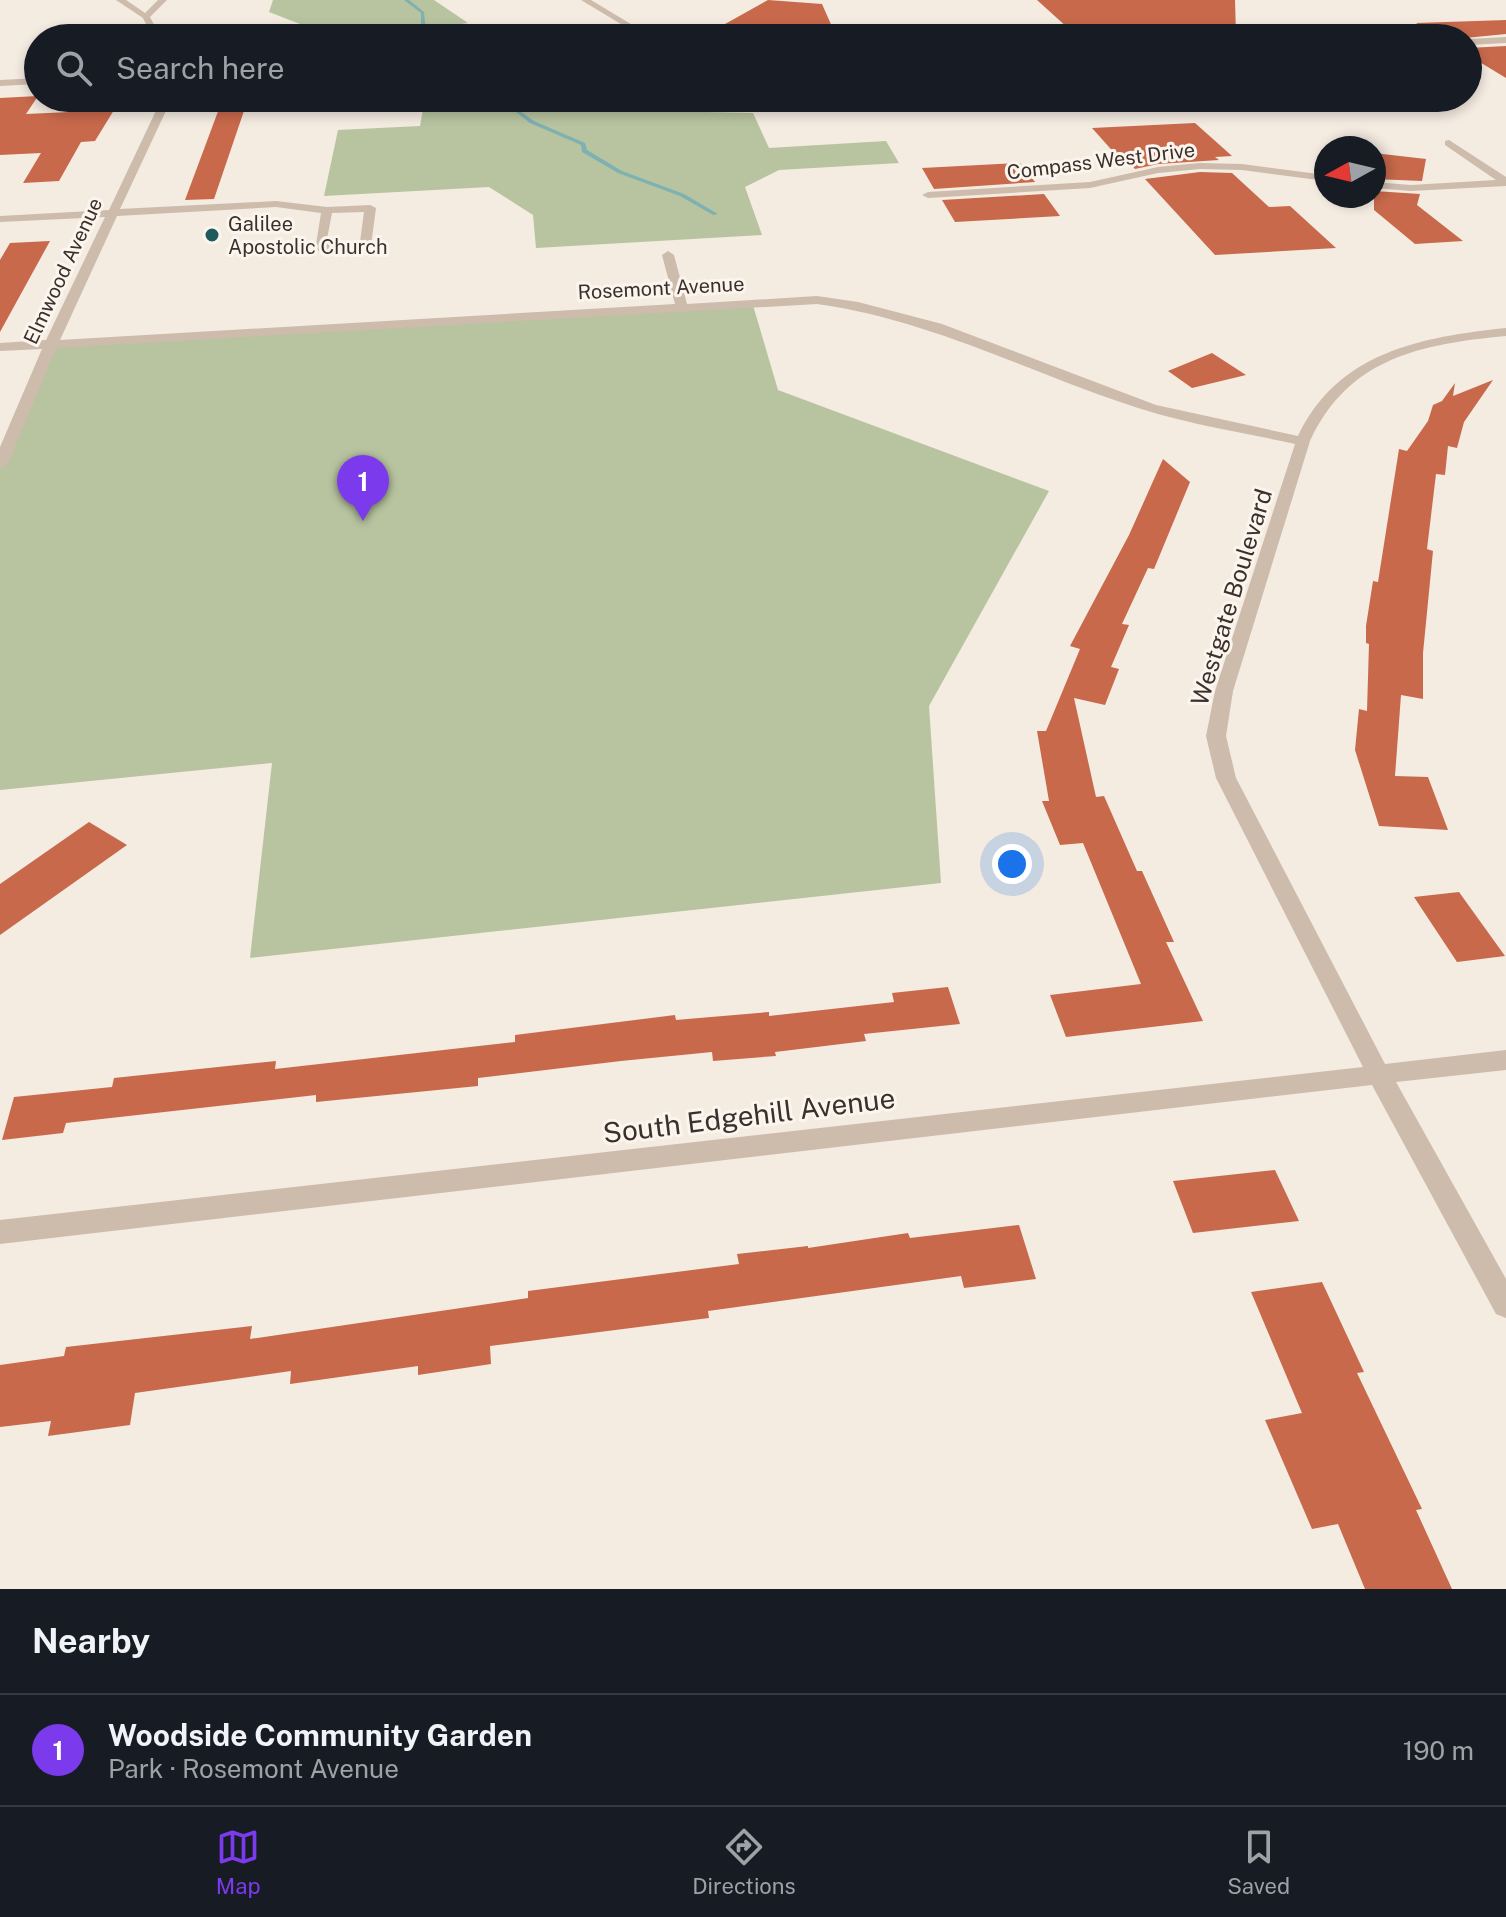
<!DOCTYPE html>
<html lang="en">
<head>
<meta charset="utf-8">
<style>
  :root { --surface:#171b24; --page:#242831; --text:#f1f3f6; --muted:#9ea1a6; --line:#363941; --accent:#7c3aed }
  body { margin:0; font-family:"Public Sans",sans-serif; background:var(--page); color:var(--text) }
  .compass { position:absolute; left:1314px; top:136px; width:72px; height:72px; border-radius:50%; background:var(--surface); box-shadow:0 4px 12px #0003; rotate:262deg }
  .you { position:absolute; left:1012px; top:864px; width:28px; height:28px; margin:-20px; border:6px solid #fff; border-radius:50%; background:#1a73e8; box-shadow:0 0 0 12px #1a73e833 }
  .badge { display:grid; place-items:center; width:52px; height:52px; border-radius:50%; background:var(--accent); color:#fff; font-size:26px; font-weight:700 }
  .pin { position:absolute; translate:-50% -66px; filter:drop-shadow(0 2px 4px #0008) }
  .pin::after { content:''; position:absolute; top:42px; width:28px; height:24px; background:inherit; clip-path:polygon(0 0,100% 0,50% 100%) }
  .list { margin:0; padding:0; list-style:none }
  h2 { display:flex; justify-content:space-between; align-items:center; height:104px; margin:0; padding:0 32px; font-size:34px }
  h2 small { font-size:26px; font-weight:400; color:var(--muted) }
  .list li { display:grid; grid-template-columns:52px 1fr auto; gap:24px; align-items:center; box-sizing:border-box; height:112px; padding:0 32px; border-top:2px solid var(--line) }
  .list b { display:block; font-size:30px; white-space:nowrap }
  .list p { margin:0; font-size:26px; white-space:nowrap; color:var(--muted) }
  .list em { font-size:26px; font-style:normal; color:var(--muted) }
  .icon { flex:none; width:44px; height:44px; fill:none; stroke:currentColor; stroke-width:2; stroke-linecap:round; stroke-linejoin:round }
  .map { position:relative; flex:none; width:1506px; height:1589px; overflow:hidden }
  .search { position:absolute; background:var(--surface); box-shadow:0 4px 12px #0003; left:24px; right:24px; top:24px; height:88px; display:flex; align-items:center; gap:20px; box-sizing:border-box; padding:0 28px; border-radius:44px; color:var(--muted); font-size:30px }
  .sheet { height:216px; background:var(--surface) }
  nav { display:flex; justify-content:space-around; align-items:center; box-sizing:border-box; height:112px; border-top:2px solid var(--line); background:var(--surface); font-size:22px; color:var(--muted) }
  nav a { display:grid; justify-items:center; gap:4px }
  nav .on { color:var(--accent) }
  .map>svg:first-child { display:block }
</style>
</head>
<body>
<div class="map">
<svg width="1506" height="1589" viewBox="0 0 1506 1589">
  <rect width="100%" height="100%" fill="#f4ebe1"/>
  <path fill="#b8c4a0" d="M273,0H434L468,23L394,34L364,27L313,29L269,12Z
    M501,98H561L563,109L753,113L769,148L886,141L899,163L779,170L745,187L762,235L536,248L533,215L489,187L324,196L338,130L420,126L424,103Z
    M752,302L778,390L1049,491L929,706L941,883L250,958L272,763L0,790V464L51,344Z"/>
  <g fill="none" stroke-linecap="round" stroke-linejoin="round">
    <path fill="#7fb0b2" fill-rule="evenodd" d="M404,0H409L424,12L425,23L429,29L468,38H460L426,31L421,23V13Z
      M526,98H531L521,112L534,121L585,143L587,150L622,171L684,194L718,214L713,215L680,196L618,173L582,152L581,145L530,123L516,112Z"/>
  </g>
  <path fill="#c8694b" d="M768,0L822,4L837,38H700Z
    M1037,0H1235L1236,35L1202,36L1204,38H1079Z
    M1506,20V34L1465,38H1440L1416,23Z
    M1506,46V78L1468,55V48Z
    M38,96L26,114L114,110L95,141L81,142L59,181L23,183L41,153L0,155V98Z
    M223,98L246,105L214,199L185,200Z
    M1195,123L1232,156L1215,157L1219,160L1158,164L1135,169L1123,155L1117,156L1092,128Z
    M1374,153L1426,159L1422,181L1374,179Z
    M1020,163L1035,182L934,189L922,168Z
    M1200,172L1232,173L1269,207L1290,206L1336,248L1215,255L1145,179Z
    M1374,191L1420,194L1417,205L1463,241L1415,244L1374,210Z
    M1044,194L1060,216L955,222L942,200Z
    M50,241L0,332V260L10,243Z
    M1212,353L1246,375L1192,388L1168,371Z
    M1493,380L1464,422L1457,448L1448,446L1445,475L1436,474L1427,549L1433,551L1423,653V699L1401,695L1395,776L1428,777L1448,830L1379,826L1355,750L1359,709L1367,711L1369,644L1366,643V626L1373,581L1378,582L1399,449L1407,451L1428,421L1433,405L1442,401L1455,383L1453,396Z
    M1163,459L1190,482L1154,569L1148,568L1122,624L1129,625L1111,667L1119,669L1105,705L1074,698L1096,797L1104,796L1137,871H1142L1174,942H1166L1203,1021L1066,1037L1050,995L1141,984L1083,843L1060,845L1042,801H1049L1037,731H1046L1080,649L1070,646L1129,535Z
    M89,822L127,845L0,935V884Z
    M1459,892L1505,956L1457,962L1414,897Z
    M948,987L960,1024L864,1034L866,1041L775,1052L776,1056L713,1061L712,1052L621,1061L478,1078V1086L316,1102V1095L66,1123L63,1133L2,1140L14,1097L112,1087L114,1078L276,1061L275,1069L515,1042V1035L675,1015L676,1020L769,1012V1016L894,1002L892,993Z
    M1275,1170L1299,1221L1193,1233L1173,1181Z
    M1019,1225L1036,1279L964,1288L961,1276L708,1311L709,1318L490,1346L491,1364L418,1375V1366L290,1384L291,1371L135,1393L130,1425L48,1436L51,1421L0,1427V1365L64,1356L66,1347L252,1326L250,1339L528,1298V1291L739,1264L737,1254L808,1246V1248L908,1233L910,1238Z
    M1322,1282L1364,1372L1357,1373L1422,1509L1416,1510L1452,1589H1365L1338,1524L1312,1529L1265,1420L1302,1413L1251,1292Z"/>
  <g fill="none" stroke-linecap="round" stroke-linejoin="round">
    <path fill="#cdbbac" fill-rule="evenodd" d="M116,0H126L145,13L158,0H167L150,17L161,38H153L143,18Z
      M581,0H591L654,38H644Z
      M1506,37V43L1468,45V39Z
      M38,78V84L0,86V80Z
      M162,98H172L120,209L276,201L327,207L370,205L376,208L371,245L365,249L315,251L321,213L276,207L117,216L60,340L675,304L662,255L668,251L674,255L687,304L817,296L858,302L942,324L1156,405L1298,436C1338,352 1421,337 1506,328V336C1422,344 1349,357 1310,441L1233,691L1226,736L1236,778L1385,1064L1506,1050V1070L1396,1082L1506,1279V1318L1496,1314L1372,1085L0,1244V1220L1363,1067L1216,778L1206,736L1215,691L1295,444C1237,431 1179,423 1123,403C1020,368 926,319 817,304L56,348L8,464L0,469V447L42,349L0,351V343L46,340L105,217L0,222V216L109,210ZM364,212L360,242L326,244L332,213Z
      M1449,140L1506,177V186L1411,191L1374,188V182L1411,185L1496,180L1445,145V141Z
      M1200,163L1242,164L1326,175V181L1242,170L1200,169L1158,173L1090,188L928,198L922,195L928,192L1090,182L1158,167Z"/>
  </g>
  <circle fill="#1f5a5e" stroke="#fbf5ee" stroke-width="3" cx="212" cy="235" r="8"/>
  <g text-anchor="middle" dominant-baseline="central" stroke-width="6" stroke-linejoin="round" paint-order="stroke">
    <g font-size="20" fill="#3b302b" stroke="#fbf5ee">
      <text transform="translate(1101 161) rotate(-7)">Compass West Drive</text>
      <text transform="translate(63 271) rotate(-65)">Elmwood Avenue</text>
      <text transform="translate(661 288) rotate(-3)">Rosemont Avenue</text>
    </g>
    <g font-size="20" fill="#3b302b" stroke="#fbf5ee" text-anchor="start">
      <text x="228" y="224">Galilee<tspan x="228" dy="23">Apostolic Church</tspan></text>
    </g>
    <g font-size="24" fill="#3b302b" stroke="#fbf5ee">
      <text transform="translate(1231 597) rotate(-73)">Westgate Boulevard</text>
    </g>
    <g font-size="28" fill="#3b302b" stroke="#fbf5ee">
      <text transform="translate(749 1115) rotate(-7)">South Edgehill Avenue</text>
    </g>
  </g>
</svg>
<svg class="compass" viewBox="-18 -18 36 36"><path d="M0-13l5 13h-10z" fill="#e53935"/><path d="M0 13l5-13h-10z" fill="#9ea1a6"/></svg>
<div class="you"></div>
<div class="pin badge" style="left:363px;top:521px">1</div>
<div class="search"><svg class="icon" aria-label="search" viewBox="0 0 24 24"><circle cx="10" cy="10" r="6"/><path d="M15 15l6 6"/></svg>Search here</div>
</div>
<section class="sheet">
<h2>Nearby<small></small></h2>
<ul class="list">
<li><span class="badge">1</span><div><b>Woodside Community Garden</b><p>Park · Rosemont Avenue</p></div><em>190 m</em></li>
</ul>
</section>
<nav>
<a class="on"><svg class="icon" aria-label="map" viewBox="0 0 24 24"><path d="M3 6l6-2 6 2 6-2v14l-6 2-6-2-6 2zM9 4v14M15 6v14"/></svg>Map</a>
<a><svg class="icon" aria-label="directions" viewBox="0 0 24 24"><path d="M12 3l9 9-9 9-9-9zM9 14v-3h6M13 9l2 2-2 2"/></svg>Directions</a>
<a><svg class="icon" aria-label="saved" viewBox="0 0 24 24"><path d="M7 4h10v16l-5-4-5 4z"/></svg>Saved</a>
</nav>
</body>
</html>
